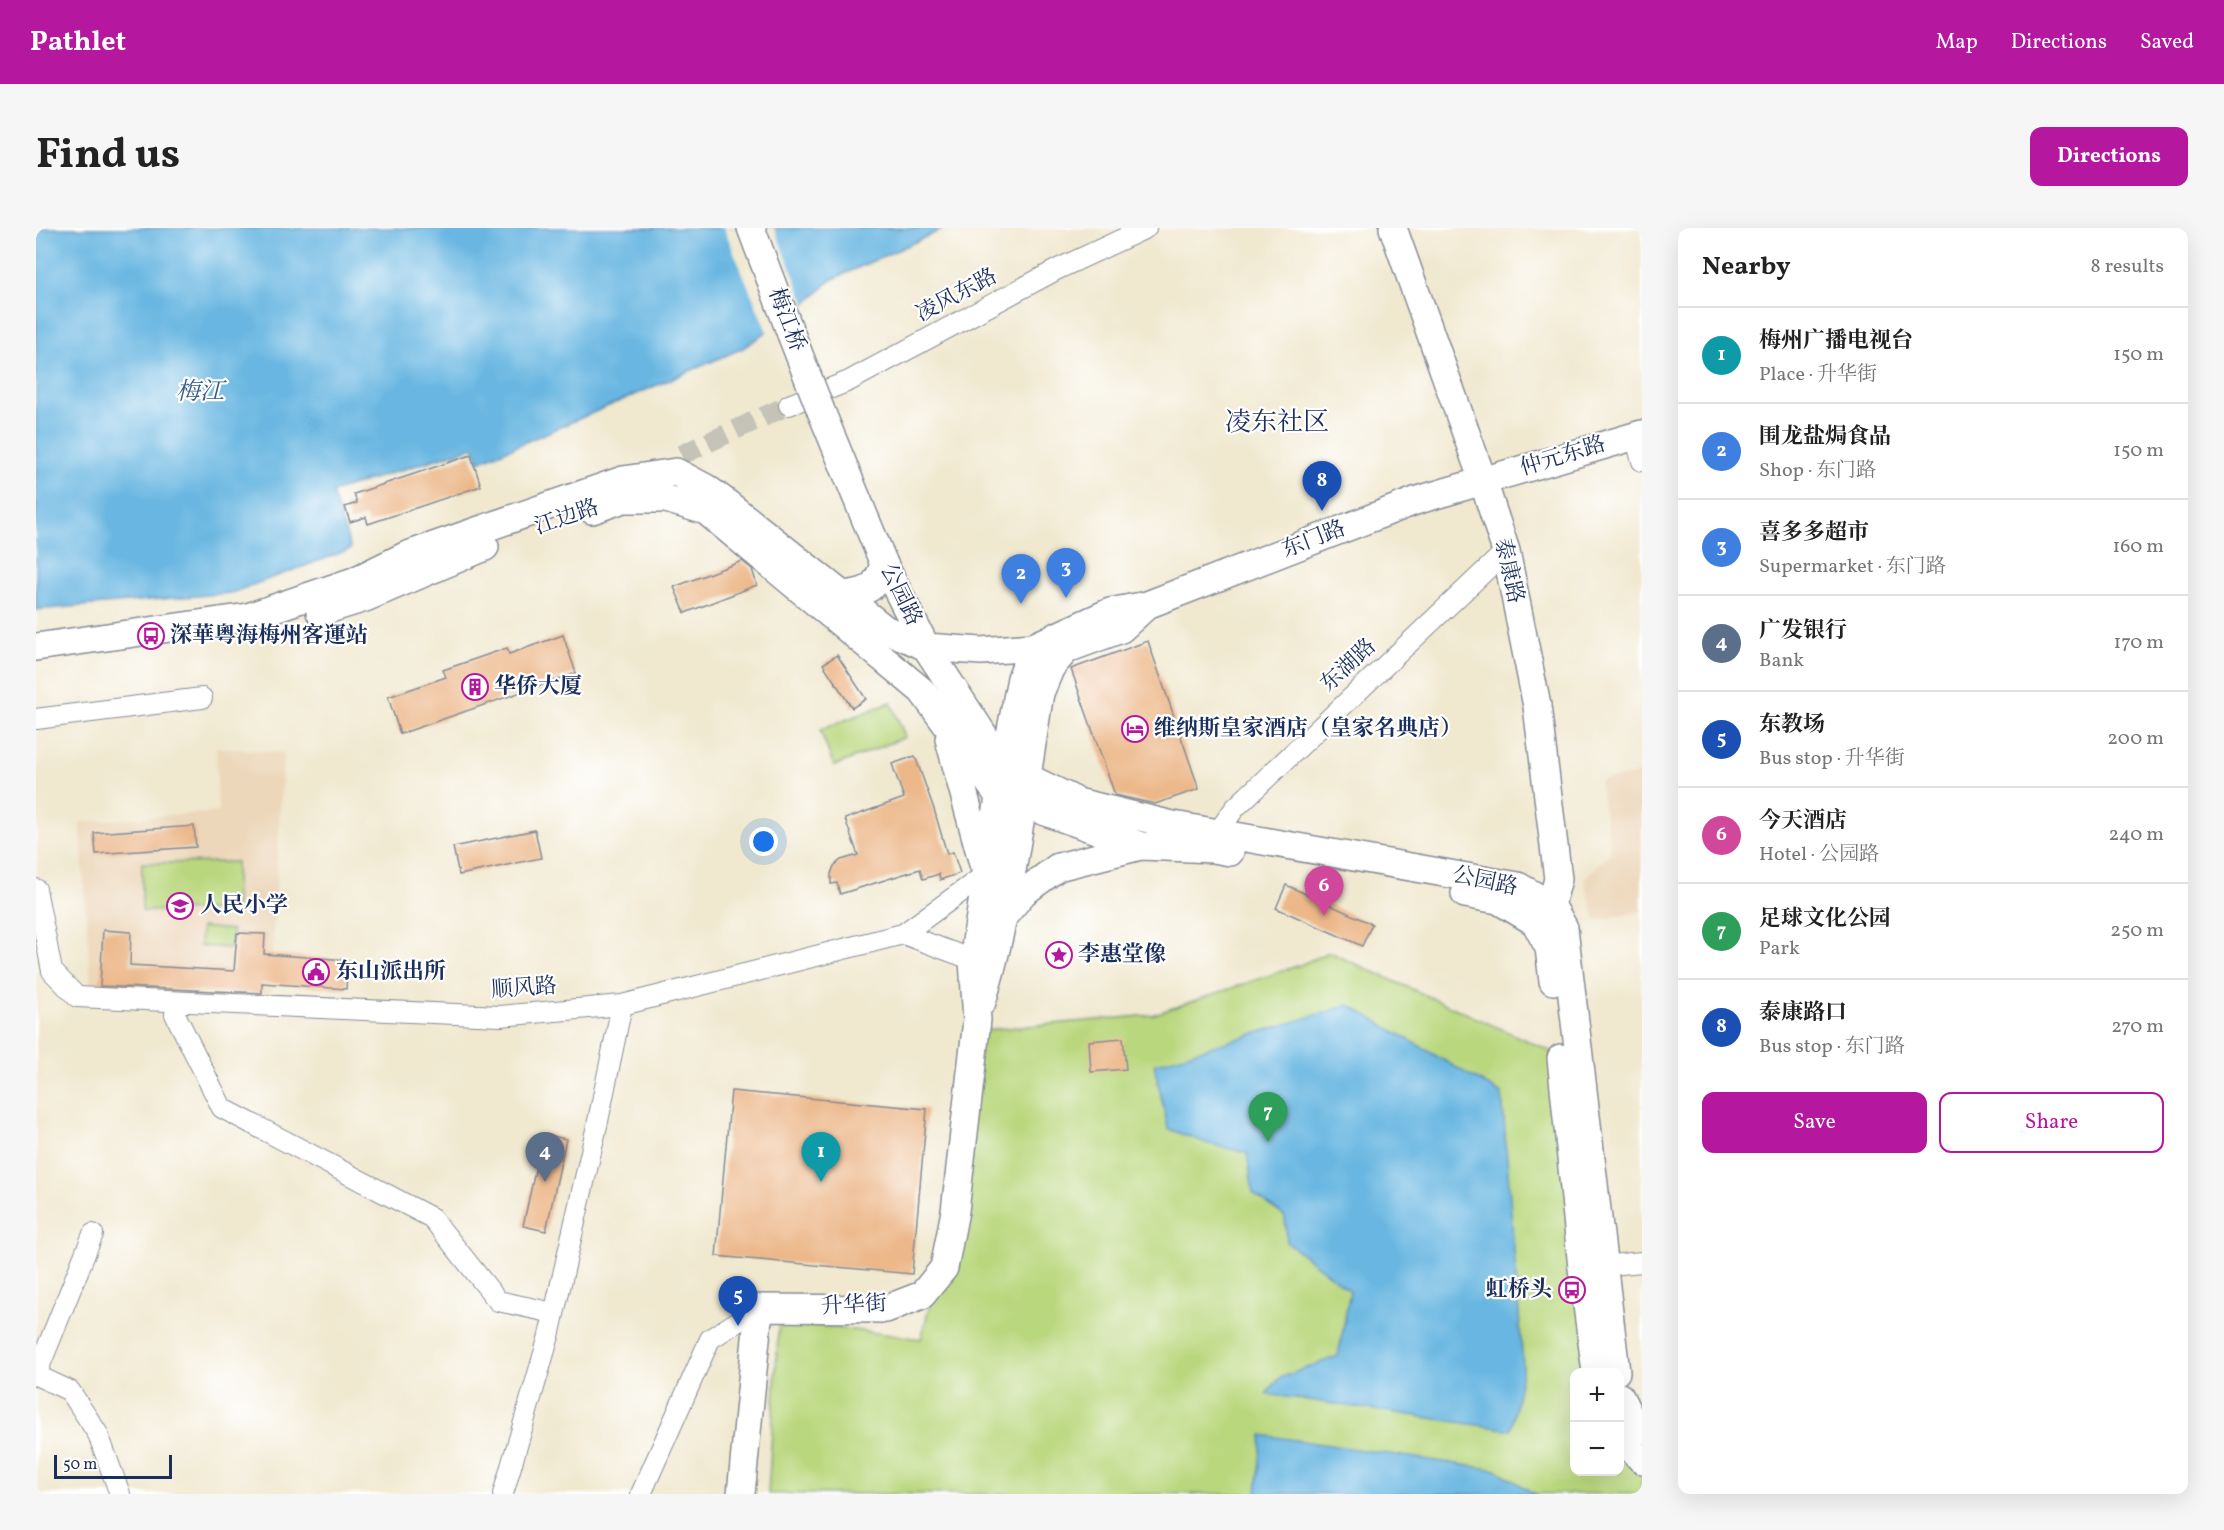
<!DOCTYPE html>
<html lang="en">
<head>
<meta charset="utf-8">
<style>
  :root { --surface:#fff; --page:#f6f6f6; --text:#222; --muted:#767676; --line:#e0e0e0; --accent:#b5179e }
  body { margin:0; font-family:Vollkorn,"Noto Serif SC",serif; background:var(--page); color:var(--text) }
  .controls { position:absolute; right:18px; bottom:18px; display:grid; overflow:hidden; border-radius:12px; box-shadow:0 6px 24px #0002 }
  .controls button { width:54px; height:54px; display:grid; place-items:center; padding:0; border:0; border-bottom:2px solid var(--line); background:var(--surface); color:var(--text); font:30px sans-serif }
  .scale { position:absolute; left:18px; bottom:15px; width:118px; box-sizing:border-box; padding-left:6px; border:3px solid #1b2f5e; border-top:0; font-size:16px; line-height:21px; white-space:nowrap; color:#1b2f5e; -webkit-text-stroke:4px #fff; paint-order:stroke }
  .you { position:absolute; left:728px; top:614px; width:21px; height:21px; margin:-15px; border:4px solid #fff; border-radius:50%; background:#1a73e8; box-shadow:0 0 0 9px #1a73e833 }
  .badge { display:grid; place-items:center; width:39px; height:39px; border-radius:50%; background:var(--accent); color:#fff; font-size:20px; font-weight:700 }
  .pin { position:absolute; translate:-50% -50px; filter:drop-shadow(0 2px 3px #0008) }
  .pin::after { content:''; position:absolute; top:32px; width:21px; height:18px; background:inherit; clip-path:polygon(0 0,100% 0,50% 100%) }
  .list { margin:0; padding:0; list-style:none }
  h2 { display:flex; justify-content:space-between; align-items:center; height:78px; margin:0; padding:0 24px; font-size:26px }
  h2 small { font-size:20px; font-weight:400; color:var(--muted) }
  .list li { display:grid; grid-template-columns:39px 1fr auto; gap:18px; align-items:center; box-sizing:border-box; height:96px; padding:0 24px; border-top:2px solid var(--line) }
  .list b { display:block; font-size:22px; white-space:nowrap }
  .list p { margin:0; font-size:20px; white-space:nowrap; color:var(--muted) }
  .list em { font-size:20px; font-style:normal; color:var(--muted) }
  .actions { display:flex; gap:12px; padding:18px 24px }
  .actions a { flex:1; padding:14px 0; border:2px solid var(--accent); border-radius:12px; text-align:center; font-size:21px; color:var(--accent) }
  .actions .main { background:var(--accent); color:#fff }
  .map { position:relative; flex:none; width:1606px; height:1266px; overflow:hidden; border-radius:12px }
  header { display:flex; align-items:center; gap:36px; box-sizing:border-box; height:84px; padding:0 30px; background:var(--accent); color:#fff }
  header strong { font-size:28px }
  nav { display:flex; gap:33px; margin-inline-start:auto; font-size:21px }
  .intro { display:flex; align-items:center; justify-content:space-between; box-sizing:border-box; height:144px; padding:0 36px }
  h1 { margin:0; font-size:42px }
  .button { padding:15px 27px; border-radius:12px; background:var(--accent); color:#fff; font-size:21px; font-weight:700 }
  main { display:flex; gap:36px; padding:0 36px }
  aside { flex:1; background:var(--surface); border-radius:12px; box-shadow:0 6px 24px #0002 }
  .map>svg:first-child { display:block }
</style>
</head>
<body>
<header>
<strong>Pathlet</strong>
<nav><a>Map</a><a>Directions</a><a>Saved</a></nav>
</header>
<div class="intro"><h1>Find us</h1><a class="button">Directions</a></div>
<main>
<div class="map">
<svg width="1606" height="1266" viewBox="0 0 1606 1266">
  <rect width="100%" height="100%" fill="#fff"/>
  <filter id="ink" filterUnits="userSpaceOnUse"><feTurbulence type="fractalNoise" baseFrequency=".0167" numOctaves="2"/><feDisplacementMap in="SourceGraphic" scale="12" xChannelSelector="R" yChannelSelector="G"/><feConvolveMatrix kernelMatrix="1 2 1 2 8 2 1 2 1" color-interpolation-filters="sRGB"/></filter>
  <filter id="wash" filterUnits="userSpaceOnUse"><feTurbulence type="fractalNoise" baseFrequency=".008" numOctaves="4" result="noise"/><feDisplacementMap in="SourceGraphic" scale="24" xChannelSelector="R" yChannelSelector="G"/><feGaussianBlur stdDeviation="1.35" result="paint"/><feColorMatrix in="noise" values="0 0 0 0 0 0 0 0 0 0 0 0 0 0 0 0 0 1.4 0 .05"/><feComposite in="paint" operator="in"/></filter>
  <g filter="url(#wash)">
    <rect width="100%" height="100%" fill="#f0e8cf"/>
    <path fill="#ecd7ba" d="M180,519L247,525L234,768L55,762L44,594L182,584Z
      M1606,545V683L1560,693L1548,651L1575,623L1563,553Z"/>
    <path fill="#b9d77d" stroke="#6a836e" stroke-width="1.5" d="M855,474L869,509L798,538L784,502Z
      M200,634V682L106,683V635Z
      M165,699L196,702L195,720L164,718Z
      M1293,724L1530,830L1564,1144H1538V1244H1584V1214L1606,1242V1266H732L743,1092L885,1111L914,998L939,803L1116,787L1264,737Z"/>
    <path fill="#67b6e1" stroke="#4172a0" stroke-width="1.5" d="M0,0H910L795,52L768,78L707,120L443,234L438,219L296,264L315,321L195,365L0,382Z
      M1313,777L1466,866L1487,1138L1475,1202L1230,1166L1244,1150L1302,1128L1314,1063L1251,1014L1249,989L1217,965L1211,925L1170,915L1132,901L1118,836Z
      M1226,1207L1461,1242L1499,1266H1221Z"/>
    <path fill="#f0e8cf" d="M688,0H738L771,80L732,106Z"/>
    <g id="blocks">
      <path fill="#ecb789" d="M435,227L445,258L332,296L330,289L314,294L309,279L321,275L318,266Z
        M706,333L716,341L721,357L649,385L638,359Z
        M527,407L540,445L364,506L352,469L410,449L407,442L471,420L473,426Z
        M1112,413L1163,561L1119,576L1079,567L1035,441Z
        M801,427L830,471L816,480L787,436Z
        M879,528L898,581L911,626L917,624L924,645L904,652L903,646L887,651L884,641L804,666L801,655L795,656V646L798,638L805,632L822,627L809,591L868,570L856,536Z
        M158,598L160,619L60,626L58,605Z
        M499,602L505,630L423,647L417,619Z
        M1250,657L1336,696L1326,718L1240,680Z
        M67,702L95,704L94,737L198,743L201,705L229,706L228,726L312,732L310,761L226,755V765L64,758Z
        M1087,810L1090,841L1055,844L1053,813Z
        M695,863L891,881L876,1046L680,1028Z
        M507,906L530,911L510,1003L487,998Z"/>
    </g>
  </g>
  <g filter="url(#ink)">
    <use href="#blocks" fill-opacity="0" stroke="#868c96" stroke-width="1.5"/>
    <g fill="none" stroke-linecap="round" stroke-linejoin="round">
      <path stroke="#c5c3b8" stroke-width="20" stroke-dasharray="20 10" stroke-linecap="butt" d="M645,227L753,177"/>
      <defs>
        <path id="street" d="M753,177L813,153L1022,41L1110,0
          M1599,208L1606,233
          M0,491L166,470
          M1179,616L1181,605L1199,580L1470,323
          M0,661L16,743L41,769L464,788L586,777L867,706L950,646
          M867,706L937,732
          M139,786L186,880L396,990L462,1073L518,1085
          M1555,1039L1606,1034
          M0,1147L34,1163L62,1206L84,1266
          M0,1147L57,1006
          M467,1266L513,1108L562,893L586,777
          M605,1266L674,1111L723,1080"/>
        <path id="secondary" d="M715,0L755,106
          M1357,0L1447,253L1470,323L1501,478L1522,651L1515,677L1504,689
          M785,183L848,336L890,419L968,538
          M556,282L587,271H630L670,283L886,463L962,567
          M806,367C831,365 840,361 848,336
          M284,384L329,370L449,319
          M0,419L212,389L318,353L369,328L587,252L640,244L670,260L688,273L849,401L890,419L945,423L997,419L1074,384L1111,377L1379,273L1606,206
          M913,511L947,636
          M968,538L1042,574L1137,597L1482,658L1515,677L1528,700L1580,1144
          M962,567L1105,618L1178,621L1194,624
          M1429,666L1462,672L1499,694L1513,720L1517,753
          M967,689L987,665L1022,639L1105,618
          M946,774C976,674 987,567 1004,465L1015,439L1031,421L1085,401L1109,379
          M1525,830L1546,1040L1560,1144
          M1584,1169L1596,1193L1606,1202
          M1584,1209L1606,1232
          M705,1266L723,1080L850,1081L886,1067L908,1040L919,983L941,792L937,732L968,538L985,450L997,419"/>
      </defs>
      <use href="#street" stroke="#868c96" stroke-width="22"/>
      <use href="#secondary" stroke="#868c96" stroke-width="30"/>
      <use href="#street" stroke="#fff" stroke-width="20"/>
      <use href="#secondary" stroke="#fff" stroke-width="27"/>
      <defs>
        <path id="secondary-bridge" d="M755,106L785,183"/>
      </defs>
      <use href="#secondary-bridge" stroke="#868c96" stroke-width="30" stroke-linecap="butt"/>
      <use href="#secondary-bridge" stroke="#fff" stroke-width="27"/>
    </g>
  </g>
  <defs>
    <symbol id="bus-ring" viewBox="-11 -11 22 22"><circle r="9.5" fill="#fff" stroke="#b5179e" stroke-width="1.5"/><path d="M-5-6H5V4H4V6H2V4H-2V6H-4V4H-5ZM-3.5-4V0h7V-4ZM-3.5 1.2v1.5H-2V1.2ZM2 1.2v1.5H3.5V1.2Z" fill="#b5179e"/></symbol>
    <symbol id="building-ring" viewBox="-11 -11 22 22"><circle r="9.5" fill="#fff" stroke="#b5179e" stroke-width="1.5"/><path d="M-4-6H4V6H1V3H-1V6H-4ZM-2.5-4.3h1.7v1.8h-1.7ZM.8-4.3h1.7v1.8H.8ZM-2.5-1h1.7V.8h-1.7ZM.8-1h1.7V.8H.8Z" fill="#b5179e"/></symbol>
    <symbol id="hotel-ring" viewBox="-11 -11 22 22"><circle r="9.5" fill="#fff" stroke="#b5179e" stroke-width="1.5"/><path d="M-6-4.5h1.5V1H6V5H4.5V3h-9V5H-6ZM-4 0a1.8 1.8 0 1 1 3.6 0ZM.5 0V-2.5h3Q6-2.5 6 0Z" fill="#b5179e"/></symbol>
    <symbol id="school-ring" viewBox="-11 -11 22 22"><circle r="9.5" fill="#fff" stroke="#b5179e" stroke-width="1.5"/><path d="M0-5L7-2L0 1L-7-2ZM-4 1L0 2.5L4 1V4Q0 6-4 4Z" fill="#b5179e"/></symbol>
    <symbol id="sight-ring" viewBox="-11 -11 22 22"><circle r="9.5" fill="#fff" stroke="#b5179e" stroke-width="1.5"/><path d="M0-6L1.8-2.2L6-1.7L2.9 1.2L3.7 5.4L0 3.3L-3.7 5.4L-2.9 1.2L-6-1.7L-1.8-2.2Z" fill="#b5179e"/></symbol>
    <symbol id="civic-ring" viewBox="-11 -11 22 22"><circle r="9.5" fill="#fff" stroke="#b5179e" stroke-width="1.5"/><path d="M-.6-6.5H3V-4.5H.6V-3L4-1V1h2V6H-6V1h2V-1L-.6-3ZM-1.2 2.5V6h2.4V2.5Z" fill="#b5179e"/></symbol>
  </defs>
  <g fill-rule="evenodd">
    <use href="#bus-ring" x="100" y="393" width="30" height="30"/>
    <use href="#building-ring" x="424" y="444" width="30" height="30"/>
    <use href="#hotel-ring" x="1084" y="486" width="30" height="30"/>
    <use href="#school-ring" x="129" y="663" width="30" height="30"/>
    <use href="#sight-ring" x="1008" y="712" width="30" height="30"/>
    <use href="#civic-ring" x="265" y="729" width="30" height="30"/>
    <use href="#bus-ring" x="1521" y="1047" width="30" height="30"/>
  </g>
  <g text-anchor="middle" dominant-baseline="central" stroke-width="4.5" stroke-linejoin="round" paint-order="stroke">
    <g font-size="22" fill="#1b2f5e" stroke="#fff">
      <text transform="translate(921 68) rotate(-28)">凌风东路</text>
      <text transform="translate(750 92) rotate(69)">梅江桥</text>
      <text transform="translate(1527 229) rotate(-17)">仲元东路</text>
      <text transform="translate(531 290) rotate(-19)">江边路</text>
      <text transform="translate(1278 312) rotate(-21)">东门路</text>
      <text transform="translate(1472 343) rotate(77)">泰康路</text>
      <text transform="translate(864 367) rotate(64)">公园路</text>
      <text transform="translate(1313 438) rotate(-43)">东湖路</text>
      <text transform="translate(1449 654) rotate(12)">公园路</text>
      <text transform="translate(488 761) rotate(-4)">顺风路</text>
      <text transform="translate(818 1078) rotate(-3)">升华街</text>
    </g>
    <g font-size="22" font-weight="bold" fill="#1b2f5e" stroke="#fff" text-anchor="start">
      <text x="134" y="408">深華粵海梅州客運站</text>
      <text x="458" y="459">华侨大厦</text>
      <text x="1118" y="501">维纳斯皇家酒店（皇家名典店）</text>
      <text x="164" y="678">人民小学</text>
      <text x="1042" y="727">李惠堂像</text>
      <text x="300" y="744">东山派出所</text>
      <text x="1516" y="1062" text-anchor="end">虹桥头</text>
    </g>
    <g font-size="24" font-style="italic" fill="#365e8c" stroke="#fff">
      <text x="164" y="165">梅江</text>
    </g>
    <g font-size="26" fill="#1b2f5e" stroke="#fff">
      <text x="1241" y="195">凌东社区</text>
    </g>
  </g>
</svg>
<div class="controls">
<button>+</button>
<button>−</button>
</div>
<div class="scale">50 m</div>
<div class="you"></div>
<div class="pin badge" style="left:785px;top:954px;background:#0f9aa8">1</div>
<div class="pin badge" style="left:985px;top:376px;background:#3f7fe0">2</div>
<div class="pin badge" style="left:1030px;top:370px;background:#3f7fe0">3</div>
<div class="pin badge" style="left:509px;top:954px;background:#5c6f8a">4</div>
<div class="pin badge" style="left:702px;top:1098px;background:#1a4fb4">5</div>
<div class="pin badge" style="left:1288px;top:688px;background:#d1479c">6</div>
<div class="pin badge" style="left:1232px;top:914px;background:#2e9e5b">7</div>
<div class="pin badge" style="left:1286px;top:283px;background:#1a4fb4">8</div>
</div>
<aside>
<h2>Nearby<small>8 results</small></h2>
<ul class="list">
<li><span class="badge" style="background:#0f9aa8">1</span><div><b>梅州广播电视台</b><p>Place · 升华街</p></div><em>150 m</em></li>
<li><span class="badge" style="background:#3f7fe0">2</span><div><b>围龙盐焗食品</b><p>Shop · 东门路</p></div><em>150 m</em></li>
<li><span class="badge" style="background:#3f7fe0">3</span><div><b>喜多多超市</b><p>Supermarket · 东门路</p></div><em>160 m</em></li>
<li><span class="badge" style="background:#5c6f8a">4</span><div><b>广发银行</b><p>Bank</p></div><em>170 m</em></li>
<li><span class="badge" style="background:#1a4fb4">5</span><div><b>东教场</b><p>Bus stop · 升华街</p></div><em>200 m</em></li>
<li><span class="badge" style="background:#d1479c">6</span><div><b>今天酒店</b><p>Hotel · 公园路</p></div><em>240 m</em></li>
<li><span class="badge" style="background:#2e9e5b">7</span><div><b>足球文化公园</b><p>Park</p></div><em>250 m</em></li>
<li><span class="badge" style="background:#1a4fb4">8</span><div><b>泰康路口</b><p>Bus stop · 东门路</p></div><em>270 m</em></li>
</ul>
<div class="actions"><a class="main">Save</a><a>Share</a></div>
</aside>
</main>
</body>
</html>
